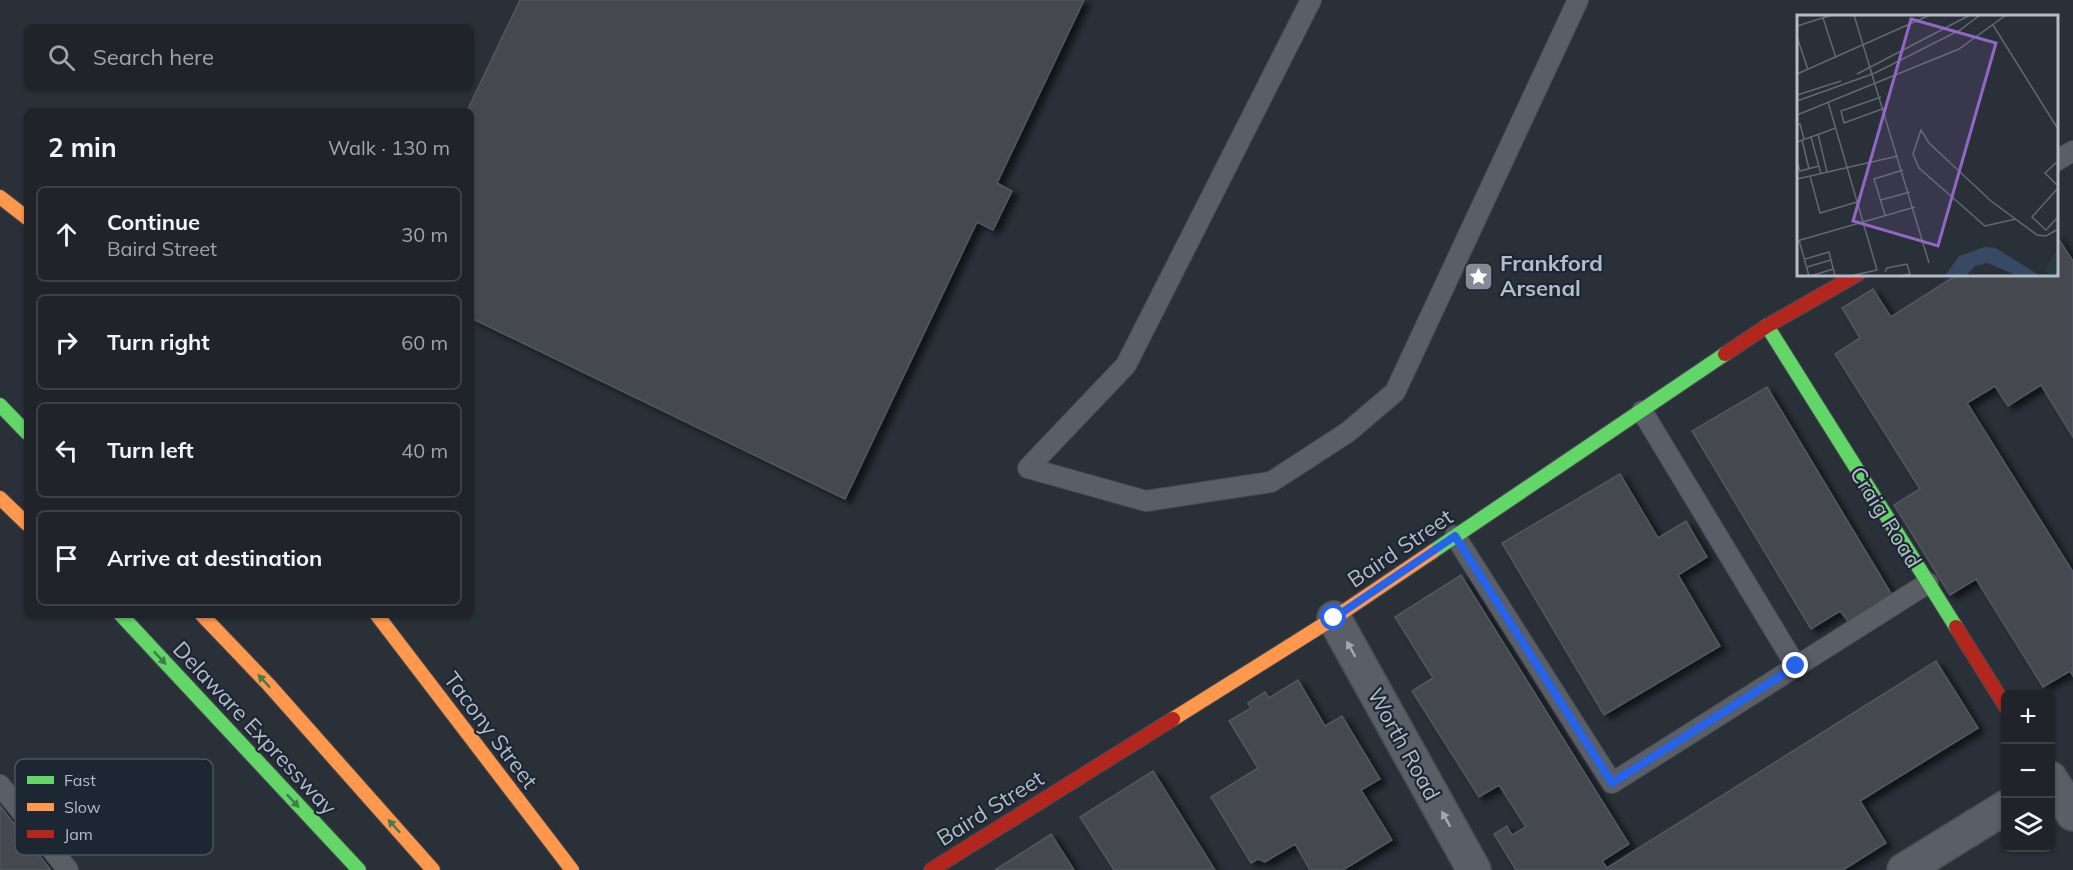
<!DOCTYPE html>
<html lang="en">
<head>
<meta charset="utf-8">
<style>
  :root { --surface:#20242a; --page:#282c32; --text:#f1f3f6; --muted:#a2a4a8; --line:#3d4147 }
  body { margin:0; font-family:Mulish,sans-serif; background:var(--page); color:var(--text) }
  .controls { position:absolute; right:18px; bottom:18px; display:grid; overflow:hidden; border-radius:9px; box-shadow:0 2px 4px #0004 }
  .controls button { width:54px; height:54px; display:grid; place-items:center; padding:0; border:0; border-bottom:2px solid var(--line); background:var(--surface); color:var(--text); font:30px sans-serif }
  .stop { position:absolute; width:18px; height:18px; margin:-14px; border:4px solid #2563eb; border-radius:50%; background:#fff }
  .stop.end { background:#2563eb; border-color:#fff; box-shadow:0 2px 6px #0008 }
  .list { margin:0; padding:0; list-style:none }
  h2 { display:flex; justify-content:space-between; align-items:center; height:78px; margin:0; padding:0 24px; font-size:26px }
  h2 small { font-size:20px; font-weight:400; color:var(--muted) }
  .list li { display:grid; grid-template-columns:39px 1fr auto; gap:18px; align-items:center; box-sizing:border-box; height:96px; margin:0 12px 12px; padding:0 12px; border:2px solid var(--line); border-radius:9px }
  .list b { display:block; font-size:22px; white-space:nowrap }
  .list p { margin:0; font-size:20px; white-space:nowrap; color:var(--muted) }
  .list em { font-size:20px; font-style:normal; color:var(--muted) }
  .icon { flex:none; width:33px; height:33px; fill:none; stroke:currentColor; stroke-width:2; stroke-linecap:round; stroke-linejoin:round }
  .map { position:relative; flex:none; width:2073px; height:870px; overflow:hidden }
  .search { position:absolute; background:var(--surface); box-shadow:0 2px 4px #0004; left:24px; top:24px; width:450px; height:66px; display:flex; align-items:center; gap:15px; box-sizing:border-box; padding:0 21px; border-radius:9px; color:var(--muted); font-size:22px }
  .panel { position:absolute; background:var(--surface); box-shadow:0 2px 4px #0004; left:24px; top:108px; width:450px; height:510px; border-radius:9px }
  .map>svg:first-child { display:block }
</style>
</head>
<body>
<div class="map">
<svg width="2073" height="870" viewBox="0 0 2073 870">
  <defs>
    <filter id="shadow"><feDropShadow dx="6" dy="4" stdDeviation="3" flood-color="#0009"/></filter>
  </defs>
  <rect width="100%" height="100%" fill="#2a3038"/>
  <path fill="#444950" stroke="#52575f" stroke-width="1.5" filter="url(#shadow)" d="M520,0H1084L997,183L1012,191L993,230L977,222L845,499L471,318V111H467Z
    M2056,235L2073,261V437L2041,385L2008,406L1995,386L1967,403L2073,572V676L2070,671L2043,687L1976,579L1950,595L1894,505L1920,489L1835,354L1860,338L1842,308L1873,289L1891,317L1958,274H2056Z
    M1767,387L1895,600L1852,626L1840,611L1811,629L1692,431Z
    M1620,474L1658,538L1686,521L1707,557L1678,575L1720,646L1604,715L1502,543Z
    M1461,575L1629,844L1602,861L1607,868L1936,661L1978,728L1860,801L1886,843L1843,870H1516L1494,834L1507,826L1512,835L1526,827L1499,785L1479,797L1412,691L1433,678L1395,617Z
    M1298,680L1325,726L1342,716L1380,779L1361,790L1392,840L1343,870H1310L1295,844L1265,862L1258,859L1251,863L1211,797L1258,768L1229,721L1251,708L1248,703L1265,692L1269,698Z
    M1153,771L1215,870H1114L1080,817Z
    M0,806L51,870H0Z
    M1051,834L1074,870H995Z"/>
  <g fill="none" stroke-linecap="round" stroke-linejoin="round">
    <defs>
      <path id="lane" d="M1311,0L1126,365L1028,468L1146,501L1271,482L1348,432L1395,392L1578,0
        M2056,161L2073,151
        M1642,411L1796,666
        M1455,536L1612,783L1928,583
        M0,785L68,870"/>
      <path id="street" d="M1334,618L1474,870
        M2050,778L2073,814
        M1904,870L2006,807"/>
      <path id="fast" d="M1767,326L1956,627
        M0,405L27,433
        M1432,552L1725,354
        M121,615L359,870"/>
      <path id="slow" d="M0,197L27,218
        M0,498L27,524
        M202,615L269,685L433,870
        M377,615L572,870
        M1173,719L1334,618L1432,552"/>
      <path id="jam" d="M1725,354L1767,326L1858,274
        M1956,627L2006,707
        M931,870L1173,719"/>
    </defs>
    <use href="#lane" stroke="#484c53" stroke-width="22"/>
    <use href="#street" stroke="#484c53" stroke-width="36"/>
    <use href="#fast" stroke="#484c53" stroke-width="16"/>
    <use href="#slow" stroke="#484c53" stroke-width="16"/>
    <use href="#jam" stroke="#484c53" stroke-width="16"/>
    <use href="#lane" stroke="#5a5e66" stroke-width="20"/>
    <use href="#street" stroke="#5a5e66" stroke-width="33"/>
    <use href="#fast" stroke="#63d668" stroke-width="14"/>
    <use href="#slow" stroke="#ff974d" stroke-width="14"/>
    <use href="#jam" stroke="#b3261e" stroke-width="14"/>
  </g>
  <defs><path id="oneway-solid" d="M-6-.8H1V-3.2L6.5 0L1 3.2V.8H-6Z" transform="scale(1.5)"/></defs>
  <g fill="#a2a9b5">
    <use href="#oneway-solid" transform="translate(1351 649) rotate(-119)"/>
    <use href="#oneway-solid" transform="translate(1446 819) rotate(-119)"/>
  </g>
  <g fill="#407e4e">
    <use href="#oneway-solid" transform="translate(160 658) rotate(47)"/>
    <use href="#oneway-solid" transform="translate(264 681) rotate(-133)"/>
    <use href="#oneway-solid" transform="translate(293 801) rotate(47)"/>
    <use href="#oneway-solid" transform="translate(394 826) rotate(-132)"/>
  </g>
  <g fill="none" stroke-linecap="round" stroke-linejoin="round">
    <path stroke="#2563eb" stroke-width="8" d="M1334,618L1455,536L1612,783L1796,666"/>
  </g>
  <defs>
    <symbol id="sight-square" viewBox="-11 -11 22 22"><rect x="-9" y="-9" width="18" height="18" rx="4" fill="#848b96" stroke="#1d2633"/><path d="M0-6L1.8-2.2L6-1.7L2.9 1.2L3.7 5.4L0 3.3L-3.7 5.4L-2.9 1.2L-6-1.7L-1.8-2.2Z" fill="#fff"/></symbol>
  </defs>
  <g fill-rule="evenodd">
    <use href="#sight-square" x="1462" y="260" width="33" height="33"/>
  </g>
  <g text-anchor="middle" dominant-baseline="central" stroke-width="4.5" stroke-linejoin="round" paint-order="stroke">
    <g font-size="22" font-weight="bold" fill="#b4bcc9" stroke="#1d2633" text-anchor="start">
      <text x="1500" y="263">Frankford<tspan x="1500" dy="25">Arsenal</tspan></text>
    </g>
    <g font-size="22" fill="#b4bcc9" stroke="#1d2633">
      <text transform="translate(1886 517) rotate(58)">Craig Road</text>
      <text transform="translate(1400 548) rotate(-34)">Baird Street</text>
      <text transform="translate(255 728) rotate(47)">Delaware Expressway</text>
      <text transform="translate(491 730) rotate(53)">Tacony Street</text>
      <text transform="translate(1404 744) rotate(61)">Worth Road</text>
      <text transform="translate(990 808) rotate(-32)">Baird Street</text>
    </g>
  </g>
  <g transform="translate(1797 15)">
    <rect width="261" height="261" fill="#2a3038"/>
    <path d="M261,234V261H256L247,256Z" fill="#273a3e"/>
    <path d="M188,232L199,233L243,261H221L190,248L178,251L169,261H148L162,241Z" fill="#384963"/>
    <path fill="none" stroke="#616872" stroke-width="1.5" d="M57,0L132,248M26,3L39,43M196,10L261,114M0,11L35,0M0,22L11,55M0,59L133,0M60,59L173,0M0,80L44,66M84,82L44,96L47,108L88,93M0,86L78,58L163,15L183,0M31,87L80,255L53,261M0,100L162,34L209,0M0,110L3,109L7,124M21,119L30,157M14,122L24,159M5,125L12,154M0,127L39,113M0,146L3,156L22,151M261,146L248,158L261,171M13,161L23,198L60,187M0,164L101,141M261,173L235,202L249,215L261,202M84,185L113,177M88,200L77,164L106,155M219,204L188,211L122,153L116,139L124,115L132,128L194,186L240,220L249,221L261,214M2,225L12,261M0,226L118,192M8,244L32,237L38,261M10,252L34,245M88,257L90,253L110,249L113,259L101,261M14,261L36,254"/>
    <path fill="#9266c3" fill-opacity="0.15" stroke="#9266c3" stroke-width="3" d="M114,4L199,28L141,231L56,206Z"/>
    <rect width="261" height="261" fill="none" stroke="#b4bcc9" stroke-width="3"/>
  </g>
  <rect x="15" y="759" width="198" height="96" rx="9" fill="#1d2633" stroke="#4a5360" stroke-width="1.5"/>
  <rect x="27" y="776" width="27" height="8" fill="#63d668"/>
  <rect x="27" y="803" width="27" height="8" fill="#ff974d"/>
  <rect x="27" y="830" width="27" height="8" fill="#b3261e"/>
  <g font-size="16" fill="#b4bcc9">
    <text x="64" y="786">Fast</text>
    <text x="64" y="813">Slow</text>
    <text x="64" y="840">Jam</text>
  </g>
</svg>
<div class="controls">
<button>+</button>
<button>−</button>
<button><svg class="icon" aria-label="layers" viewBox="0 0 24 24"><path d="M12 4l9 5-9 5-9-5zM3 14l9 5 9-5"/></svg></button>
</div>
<div class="stop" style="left:1334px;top:618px"></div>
<div class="stop end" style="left:1796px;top:666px"></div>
<div class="search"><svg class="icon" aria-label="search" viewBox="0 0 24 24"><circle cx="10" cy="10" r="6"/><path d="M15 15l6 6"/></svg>Search here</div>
<section class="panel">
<h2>2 min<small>Walk · 130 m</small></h2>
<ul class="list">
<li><svg class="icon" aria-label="ahead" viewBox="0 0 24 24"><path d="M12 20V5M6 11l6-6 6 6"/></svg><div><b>Continue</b><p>Baird Street</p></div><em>30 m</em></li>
<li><svg class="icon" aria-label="right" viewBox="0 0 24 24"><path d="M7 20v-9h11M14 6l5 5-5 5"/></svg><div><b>Turn right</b></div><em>60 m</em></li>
<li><svg class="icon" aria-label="left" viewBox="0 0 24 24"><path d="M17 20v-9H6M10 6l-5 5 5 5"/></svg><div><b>Turn left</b></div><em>40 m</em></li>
<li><svg class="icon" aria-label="arrive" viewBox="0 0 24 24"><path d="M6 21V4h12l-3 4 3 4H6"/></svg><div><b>Arrive at destination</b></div></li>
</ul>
</section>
</div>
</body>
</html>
